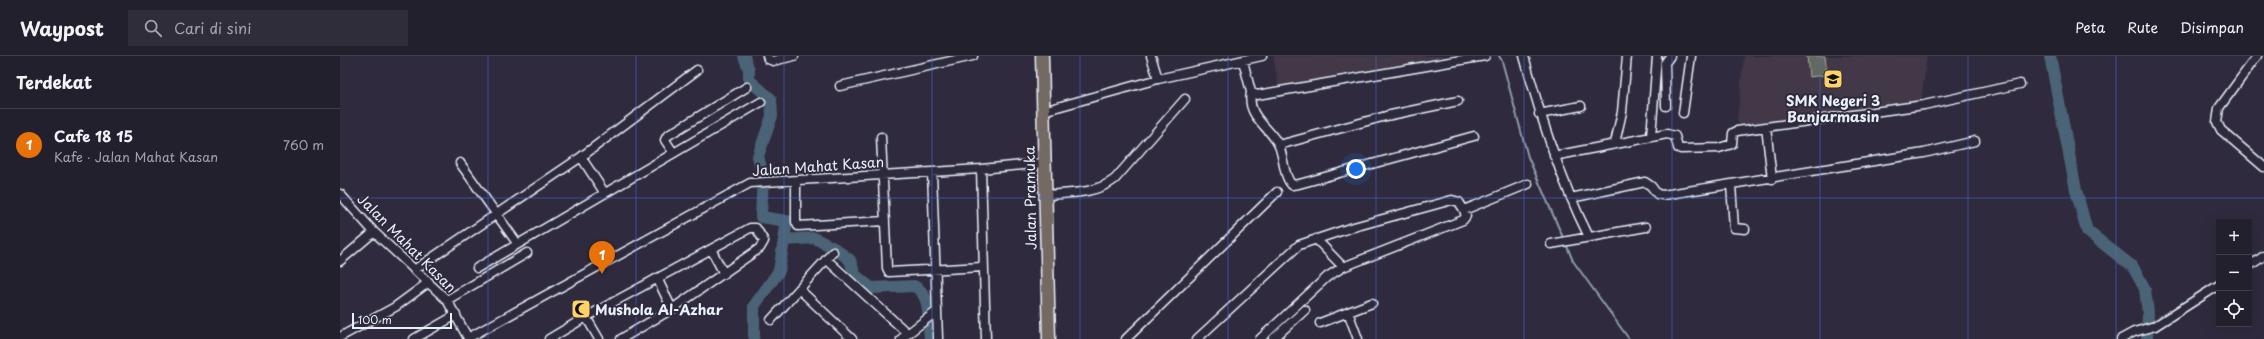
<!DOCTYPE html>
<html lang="id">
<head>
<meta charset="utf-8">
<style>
  :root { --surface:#23202e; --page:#2f2d3a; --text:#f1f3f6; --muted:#a3a3aa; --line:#403e4a; --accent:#db2777 }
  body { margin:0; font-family:"Playpen Sans",sans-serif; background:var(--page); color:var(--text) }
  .controls { position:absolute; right:12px; bottom:12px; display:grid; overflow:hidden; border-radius:0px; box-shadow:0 4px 16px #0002 }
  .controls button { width:36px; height:36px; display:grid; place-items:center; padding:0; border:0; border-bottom:1px solid var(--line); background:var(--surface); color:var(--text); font:20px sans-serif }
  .scale { position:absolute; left:12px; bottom:10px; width:100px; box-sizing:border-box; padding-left:4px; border:2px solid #e8f1f8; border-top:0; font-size:11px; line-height:14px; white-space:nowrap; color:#e8f1f8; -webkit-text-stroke:3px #2f2a3d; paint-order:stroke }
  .you { position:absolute; left:1016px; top:113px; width:14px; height:14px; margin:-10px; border:3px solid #fff; border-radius:50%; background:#1a73e8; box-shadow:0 0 0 6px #1a73e833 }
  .badge { display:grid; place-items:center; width:26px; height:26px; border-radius:50%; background:var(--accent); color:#fff; font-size:13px; font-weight:700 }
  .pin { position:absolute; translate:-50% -33px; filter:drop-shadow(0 1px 2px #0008) }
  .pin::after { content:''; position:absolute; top:21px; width:14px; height:12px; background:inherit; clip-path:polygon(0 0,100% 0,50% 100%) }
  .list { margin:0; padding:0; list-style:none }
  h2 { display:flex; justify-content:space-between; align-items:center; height:52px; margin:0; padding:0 16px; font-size:17px }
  h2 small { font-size:13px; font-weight:400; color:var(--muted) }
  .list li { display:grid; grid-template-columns:26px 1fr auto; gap:12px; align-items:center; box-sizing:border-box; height:72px; padding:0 16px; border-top:1px solid var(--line) }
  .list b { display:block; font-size:15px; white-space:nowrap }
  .list p { margin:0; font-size:13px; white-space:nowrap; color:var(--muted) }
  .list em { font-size:13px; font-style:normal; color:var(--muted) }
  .icon { flex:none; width:22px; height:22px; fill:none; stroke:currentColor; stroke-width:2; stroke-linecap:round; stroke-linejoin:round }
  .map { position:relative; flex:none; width:1924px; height:283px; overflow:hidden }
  header { display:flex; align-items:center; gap:24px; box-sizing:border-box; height:56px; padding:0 20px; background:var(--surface); border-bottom:1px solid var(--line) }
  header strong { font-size:19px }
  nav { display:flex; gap:22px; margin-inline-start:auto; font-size:14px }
  .search { width:280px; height:36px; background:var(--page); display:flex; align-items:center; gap:10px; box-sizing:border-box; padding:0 14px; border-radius:0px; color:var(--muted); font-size:15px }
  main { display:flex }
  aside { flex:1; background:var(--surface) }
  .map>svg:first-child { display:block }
</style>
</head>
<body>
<header>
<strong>Waypost</strong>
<div class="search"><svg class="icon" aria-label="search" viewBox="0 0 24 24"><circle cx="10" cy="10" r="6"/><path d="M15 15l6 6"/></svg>Cari di sini</div>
<nav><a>Peta</a><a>Rute</a><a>Disimpan</a></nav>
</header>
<main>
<aside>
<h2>Terdekat<small></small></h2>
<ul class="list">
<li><span class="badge" style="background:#e8710a">1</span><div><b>Cafe 18 15</b><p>Kafe · Jalan Mahat Kasan</p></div><em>760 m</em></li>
</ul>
</aside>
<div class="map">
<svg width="1924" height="283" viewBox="0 0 1924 283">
  <rect width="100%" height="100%" fill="#2f2a3d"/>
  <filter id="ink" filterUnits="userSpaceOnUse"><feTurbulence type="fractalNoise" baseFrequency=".025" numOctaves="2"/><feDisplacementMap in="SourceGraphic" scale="8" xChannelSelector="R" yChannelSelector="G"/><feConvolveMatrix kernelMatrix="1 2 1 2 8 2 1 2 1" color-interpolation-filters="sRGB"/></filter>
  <g filter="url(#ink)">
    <path fill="#433947" d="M933,0H1144L939,33Z
      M1404,0H1587L1581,47L1402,71L1397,65Z"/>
    <path fill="#63695b" stroke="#a6adaa" d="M1467,0H1485L1487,19L1469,21Z"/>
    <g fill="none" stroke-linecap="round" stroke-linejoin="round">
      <path stroke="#8a9caa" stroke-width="2" d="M1159,0L1162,5L1188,101L1224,184
        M1226,188L1233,205L1289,283"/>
      <path stroke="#4c6376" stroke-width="12" d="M404,0L409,14V24L431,43L432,60L418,100L423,120L421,161L447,165L439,215L414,250V280
        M1710,0L1736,134L1747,175L1793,211L1805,233L1808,257L1807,283
        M445,184L474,182L494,192L510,204L515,219L531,232L574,230C592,238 588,266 590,283"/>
      <defs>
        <path id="minor" d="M427,0L428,3L433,5L454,0
          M811,0L818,23
          M1184,0C1201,62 1220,123 1249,181
          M1917,0L1879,52L1877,66L1881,74L1924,111
          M903,5L911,36L917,39L1145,0
          M500,30L633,0
          M911,36C906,62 931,71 939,90C944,101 943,120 952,129L959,128L1134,80
          M1326,50L1325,7L1330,0
          M703,55L818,23L922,0
          M1343,57L1351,0
          M1199,58L1241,50
          M1426,71L1432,123
          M541,81L547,212L549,216L643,211
          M1311,81L1317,0
          M1275,87L1282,56L1287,0
          M939,89L1046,60L1118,45
          M333,96L325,84L327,80L407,31
          M1214,100L1327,78L1335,80L1338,92L1341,93L1379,92L1392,88L1393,77L1397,75L1584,49L1680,28
          M241,101L264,136
          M120,107L177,187
          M641,113L646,283
          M592,116L597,255
          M456,125V166L458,170L545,165
          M1391,129L1394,172L1405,173
          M0,138L34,176L107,244L128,282L410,127L641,113L704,107
          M705,139C729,137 756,138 775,123L845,43
          M1231,142L1305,126L1311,130L1317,138L1323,139L1584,97L1635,85
          M976,183L1003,211
          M1211,188L1306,171
          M371,193L384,218
          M486,203L567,277
          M0,205L34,176
          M1909,210L1924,200
          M137,212L421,46
          M74,214L241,101L357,14
          M317,222L332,253
          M459,233L512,283
          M107,244L187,197
          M1008,256L1018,283
          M246,261L259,283
          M431,264L493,196
          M980,267L1032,247
          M0,281L55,251L89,226
          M74,283L116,259
          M209,283L246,261L410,172H416L424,185L420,192L332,253L281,283
          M561,283L597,255L598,283
          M786,283L937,136
          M857,283L959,189L1010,172L1112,144L1119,146L1124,154L1188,128
          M920,283L987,221L1003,211L1123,164L1126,160L1124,154
          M933,283L965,254
          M1781,283L1794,276L1815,270L1879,229"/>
        <path id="primary" d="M702,0L709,283"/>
      </defs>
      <use href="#minor" stroke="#e8f1f8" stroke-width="11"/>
      <use href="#primary" stroke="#e8f1f8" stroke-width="15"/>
      <use href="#minor" stroke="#2f2a3d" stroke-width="8"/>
      <use href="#primary" stroke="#756964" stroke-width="12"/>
    </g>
  </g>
  <path fill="none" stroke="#466fde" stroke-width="1" stroke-opacity="0.55" d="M148,0V283M296,0V283M444,0V283M592,0V283M740,0V283M888,0V283M1036,0V283M1184,0V283M1332,0V283M1480,0V283M1628,0V283M1776,0V283M0,142H1924"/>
  <defs>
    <symbol id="school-square" viewBox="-11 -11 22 22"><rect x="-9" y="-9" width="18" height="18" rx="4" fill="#ffd166" stroke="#2f2a3d"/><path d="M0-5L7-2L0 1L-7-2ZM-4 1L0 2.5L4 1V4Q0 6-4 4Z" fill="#111"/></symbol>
    <symbol id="mosque-square" viewBox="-11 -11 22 22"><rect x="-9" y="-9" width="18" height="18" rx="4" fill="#ffd166" stroke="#2f2a3d"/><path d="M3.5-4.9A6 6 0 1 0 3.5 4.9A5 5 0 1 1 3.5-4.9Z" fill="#111"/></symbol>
  </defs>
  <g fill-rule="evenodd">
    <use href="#school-square" x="1482" y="12" width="22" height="22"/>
    <use href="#mosque-square" x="230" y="242" width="22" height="22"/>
  </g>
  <g text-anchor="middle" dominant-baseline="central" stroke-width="4" stroke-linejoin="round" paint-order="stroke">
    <g font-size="14" font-weight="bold" fill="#e8f1f8" stroke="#2f2a3d">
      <text x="1493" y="44">SMK Negeri 3<tspan x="1493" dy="16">Banjarmasin</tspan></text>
      <text x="255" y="253" text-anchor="start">Mushola Al-Azhar</text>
    </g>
    <g font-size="14" fill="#e8f1f8" stroke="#2f2a3d">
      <text transform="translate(478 110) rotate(-4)">Jalan Mahat Kasan</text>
      <text transform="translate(690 142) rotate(-91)">Jalan Pramuka</text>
      <text transform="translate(67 187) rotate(45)">Jalan Mahat Kasan</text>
    </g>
  </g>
</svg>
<div class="controls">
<button>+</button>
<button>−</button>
<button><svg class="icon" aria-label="locate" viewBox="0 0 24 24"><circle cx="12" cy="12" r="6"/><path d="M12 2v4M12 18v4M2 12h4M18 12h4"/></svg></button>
</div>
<div class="scale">100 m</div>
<div class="you"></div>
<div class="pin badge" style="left:262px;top:218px;background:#e8710a">1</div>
</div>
</main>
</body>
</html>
